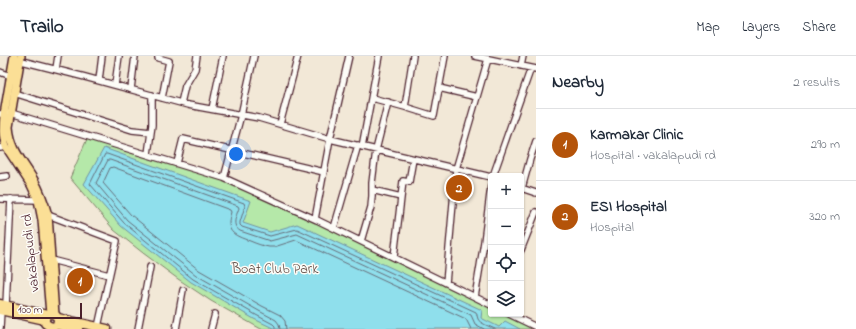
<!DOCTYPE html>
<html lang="en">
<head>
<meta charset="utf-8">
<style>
  :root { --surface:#fff; --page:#f6f6f7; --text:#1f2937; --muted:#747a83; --line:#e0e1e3; --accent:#b45309 }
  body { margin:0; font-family:"Indie Flower",sans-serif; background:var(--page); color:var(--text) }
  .controls { position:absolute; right:12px; bottom:12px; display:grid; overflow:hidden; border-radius:4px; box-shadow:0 1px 3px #0004 }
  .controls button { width:36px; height:36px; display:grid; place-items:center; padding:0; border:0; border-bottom:1px solid var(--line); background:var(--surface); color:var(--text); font:20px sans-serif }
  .scale { position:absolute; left:12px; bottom:10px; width:70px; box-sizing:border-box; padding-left:4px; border:2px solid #4a1f2b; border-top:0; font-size:11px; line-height:14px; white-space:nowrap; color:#4a1f2b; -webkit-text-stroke:3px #fdfcf7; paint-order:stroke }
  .you { position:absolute; left:236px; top:98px; width:14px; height:14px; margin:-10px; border:3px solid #fff; border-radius:50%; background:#1a73e8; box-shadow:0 0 0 6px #1a73e833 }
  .badge { display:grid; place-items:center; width:26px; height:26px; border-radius:50%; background:var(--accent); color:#fff; font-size:13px; font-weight:700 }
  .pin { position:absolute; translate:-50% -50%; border:2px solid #fff; box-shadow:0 1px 4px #0006 }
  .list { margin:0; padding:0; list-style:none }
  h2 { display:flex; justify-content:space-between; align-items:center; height:52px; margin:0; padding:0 16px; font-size:17px }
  h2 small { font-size:13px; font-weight:400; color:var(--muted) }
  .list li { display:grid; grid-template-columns:26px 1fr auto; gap:12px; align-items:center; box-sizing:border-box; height:72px; padding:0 16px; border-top:1px solid var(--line) }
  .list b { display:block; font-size:15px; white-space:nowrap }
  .list p { margin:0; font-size:13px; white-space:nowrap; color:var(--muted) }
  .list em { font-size:13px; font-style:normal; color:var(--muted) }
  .icon { flex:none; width:22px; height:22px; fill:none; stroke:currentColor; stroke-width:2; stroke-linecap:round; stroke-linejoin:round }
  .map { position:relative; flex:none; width:536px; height:273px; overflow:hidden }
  header { display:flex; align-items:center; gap:24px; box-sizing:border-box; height:56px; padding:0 20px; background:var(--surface); border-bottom:1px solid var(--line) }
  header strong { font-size:19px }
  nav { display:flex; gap:22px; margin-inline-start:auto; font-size:14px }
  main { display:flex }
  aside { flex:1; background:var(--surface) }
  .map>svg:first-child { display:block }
</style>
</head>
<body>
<header>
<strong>Trailo</strong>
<nav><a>Map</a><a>Layers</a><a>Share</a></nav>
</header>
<main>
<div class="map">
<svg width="536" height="273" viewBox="0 0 536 273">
  <rect width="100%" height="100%" fill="#f2e8d7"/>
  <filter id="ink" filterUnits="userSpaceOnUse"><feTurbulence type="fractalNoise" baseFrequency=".025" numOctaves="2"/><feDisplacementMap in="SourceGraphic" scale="8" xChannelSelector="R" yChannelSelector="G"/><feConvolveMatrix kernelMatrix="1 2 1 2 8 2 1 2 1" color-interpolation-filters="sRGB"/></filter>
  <g filter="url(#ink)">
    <path fill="#b5e8a9" stroke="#80846a" d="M87,83L219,120L314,165L491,251V258H504L535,273H261L211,245L178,223L143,197L114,174L70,122Z"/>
    <path fill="#8fdfec" stroke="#73929f" d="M104,92L251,145L243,167L270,176L297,168L482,254L481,262L499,271L505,265L520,273H275L254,263L191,226L121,170L84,128Z"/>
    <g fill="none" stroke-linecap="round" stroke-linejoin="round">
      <path stroke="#666c78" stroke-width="1" d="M275,273V270L273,268L256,259L193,223L124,167L90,128L105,98H107L244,147L245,150L240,166V169L242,171L270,180L297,173L476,256C477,258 477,260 478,263C479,267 491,271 495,273
        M280,273L279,268L276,264L259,255L196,219L127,164L96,127L108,104H110L238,150L239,152C236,161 231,169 240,175L270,185L297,178L471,259L475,268L484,273
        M286,273L285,265L280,259L262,250L199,214L131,159L103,127L110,112L113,111L230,154L231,156C225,176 233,179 250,185C257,188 263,190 269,191H274L296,184L466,263L471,273"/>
      <defs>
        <path id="minor" d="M158,0V2L169,5L162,42
          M413,0L405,51L434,60L445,0
          M475,0L536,13
          M18,4L85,21L188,49L259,62L330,83L491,121
          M521,10L523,0
          M56,13L58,0
          M0,16L11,20
          M99,24L102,0
          M115,29L119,0
          M439,32L477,41
          M131,33L135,0
          M14,37L132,74L151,76
          M372,42L405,51
          M181,47L185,30L195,13L197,0
          M212,53L223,0
          M0,58L11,57L224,122L317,164L475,241L484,186L491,130
          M280,68L298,0
          M362,91L379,0
          M0,92L6,91
          M148,98L152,69V39
          M177,107L183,83L324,116
          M493,120L531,12
          M0,121L7,120
          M224,122L241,59L254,0
          M521,132L536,137
          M522,132L530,103L536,85
          M372,134L401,141
          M0,143L38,144
          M45,159H48L117,185L98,271
          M315,163L330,83L349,0
          M334,172L358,89
          M361,185L371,151L372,140V127L376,94L388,46
          M521,194L536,156
          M394,201L403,125L409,126L413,103
          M48,205L51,204L109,219
          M446,227L456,113L488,3
          M475,241L491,249
          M6,249L11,143
          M509,258L536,271
          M0,272L1,254
          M138,273L150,211
          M176,273L183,234
          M211,273L215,258"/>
        <path id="major" d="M14,0L4,58L3,75L4,83L6,91L31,129L38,144L42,164L50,258
          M21,0L9,71C11,94 23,105 34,124C41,136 44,145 48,159L55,259"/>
        <path id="highway" d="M0,248L47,259
          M0,254L45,264
          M58,262L107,273
          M57,269C58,265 59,262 55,259C49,256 44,260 45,267L49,270L53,271L57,269L78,273"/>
      </defs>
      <use href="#minor" stroke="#4a1f2b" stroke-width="8"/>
      <use href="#major" stroke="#4a1f2b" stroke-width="10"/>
      <use href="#highway" stroke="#4a1f2b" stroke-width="11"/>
      <use href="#minor" stroke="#fdfcf7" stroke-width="5.5"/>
      <use href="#major" stroke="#fbdf96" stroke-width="7"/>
      <use href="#highway" stroke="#fbdf96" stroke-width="8"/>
    </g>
  </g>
  <g text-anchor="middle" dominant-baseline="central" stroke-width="3" stroke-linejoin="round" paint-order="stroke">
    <g font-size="14" fill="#4a1f2b" stroke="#fdfcf7">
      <text transform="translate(31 197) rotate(-96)">vakalapudi rd</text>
    </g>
    <g font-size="14" fill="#65514a" stroke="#fdfcf7">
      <text x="275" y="213">Boat Club Park</text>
    </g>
  </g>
</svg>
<div class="controls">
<button>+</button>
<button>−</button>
<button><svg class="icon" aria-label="locate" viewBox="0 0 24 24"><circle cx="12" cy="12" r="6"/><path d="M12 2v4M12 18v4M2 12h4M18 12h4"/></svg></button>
<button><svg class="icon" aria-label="layers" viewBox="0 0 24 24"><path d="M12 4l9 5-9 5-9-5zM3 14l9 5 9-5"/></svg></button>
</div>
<div class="scale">100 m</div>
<div class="you"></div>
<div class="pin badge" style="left:80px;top:225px">1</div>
<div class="pin badge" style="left:459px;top:132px">2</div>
</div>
<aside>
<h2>Nearby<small>2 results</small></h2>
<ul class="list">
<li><span class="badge">1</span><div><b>Karmakar Clinic</b><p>Hospital · vakalapudi rd</p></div><em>290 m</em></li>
<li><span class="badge">2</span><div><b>ESI Hospital</b><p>Hospital</p></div><em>320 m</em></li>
</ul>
</aside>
</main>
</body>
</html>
